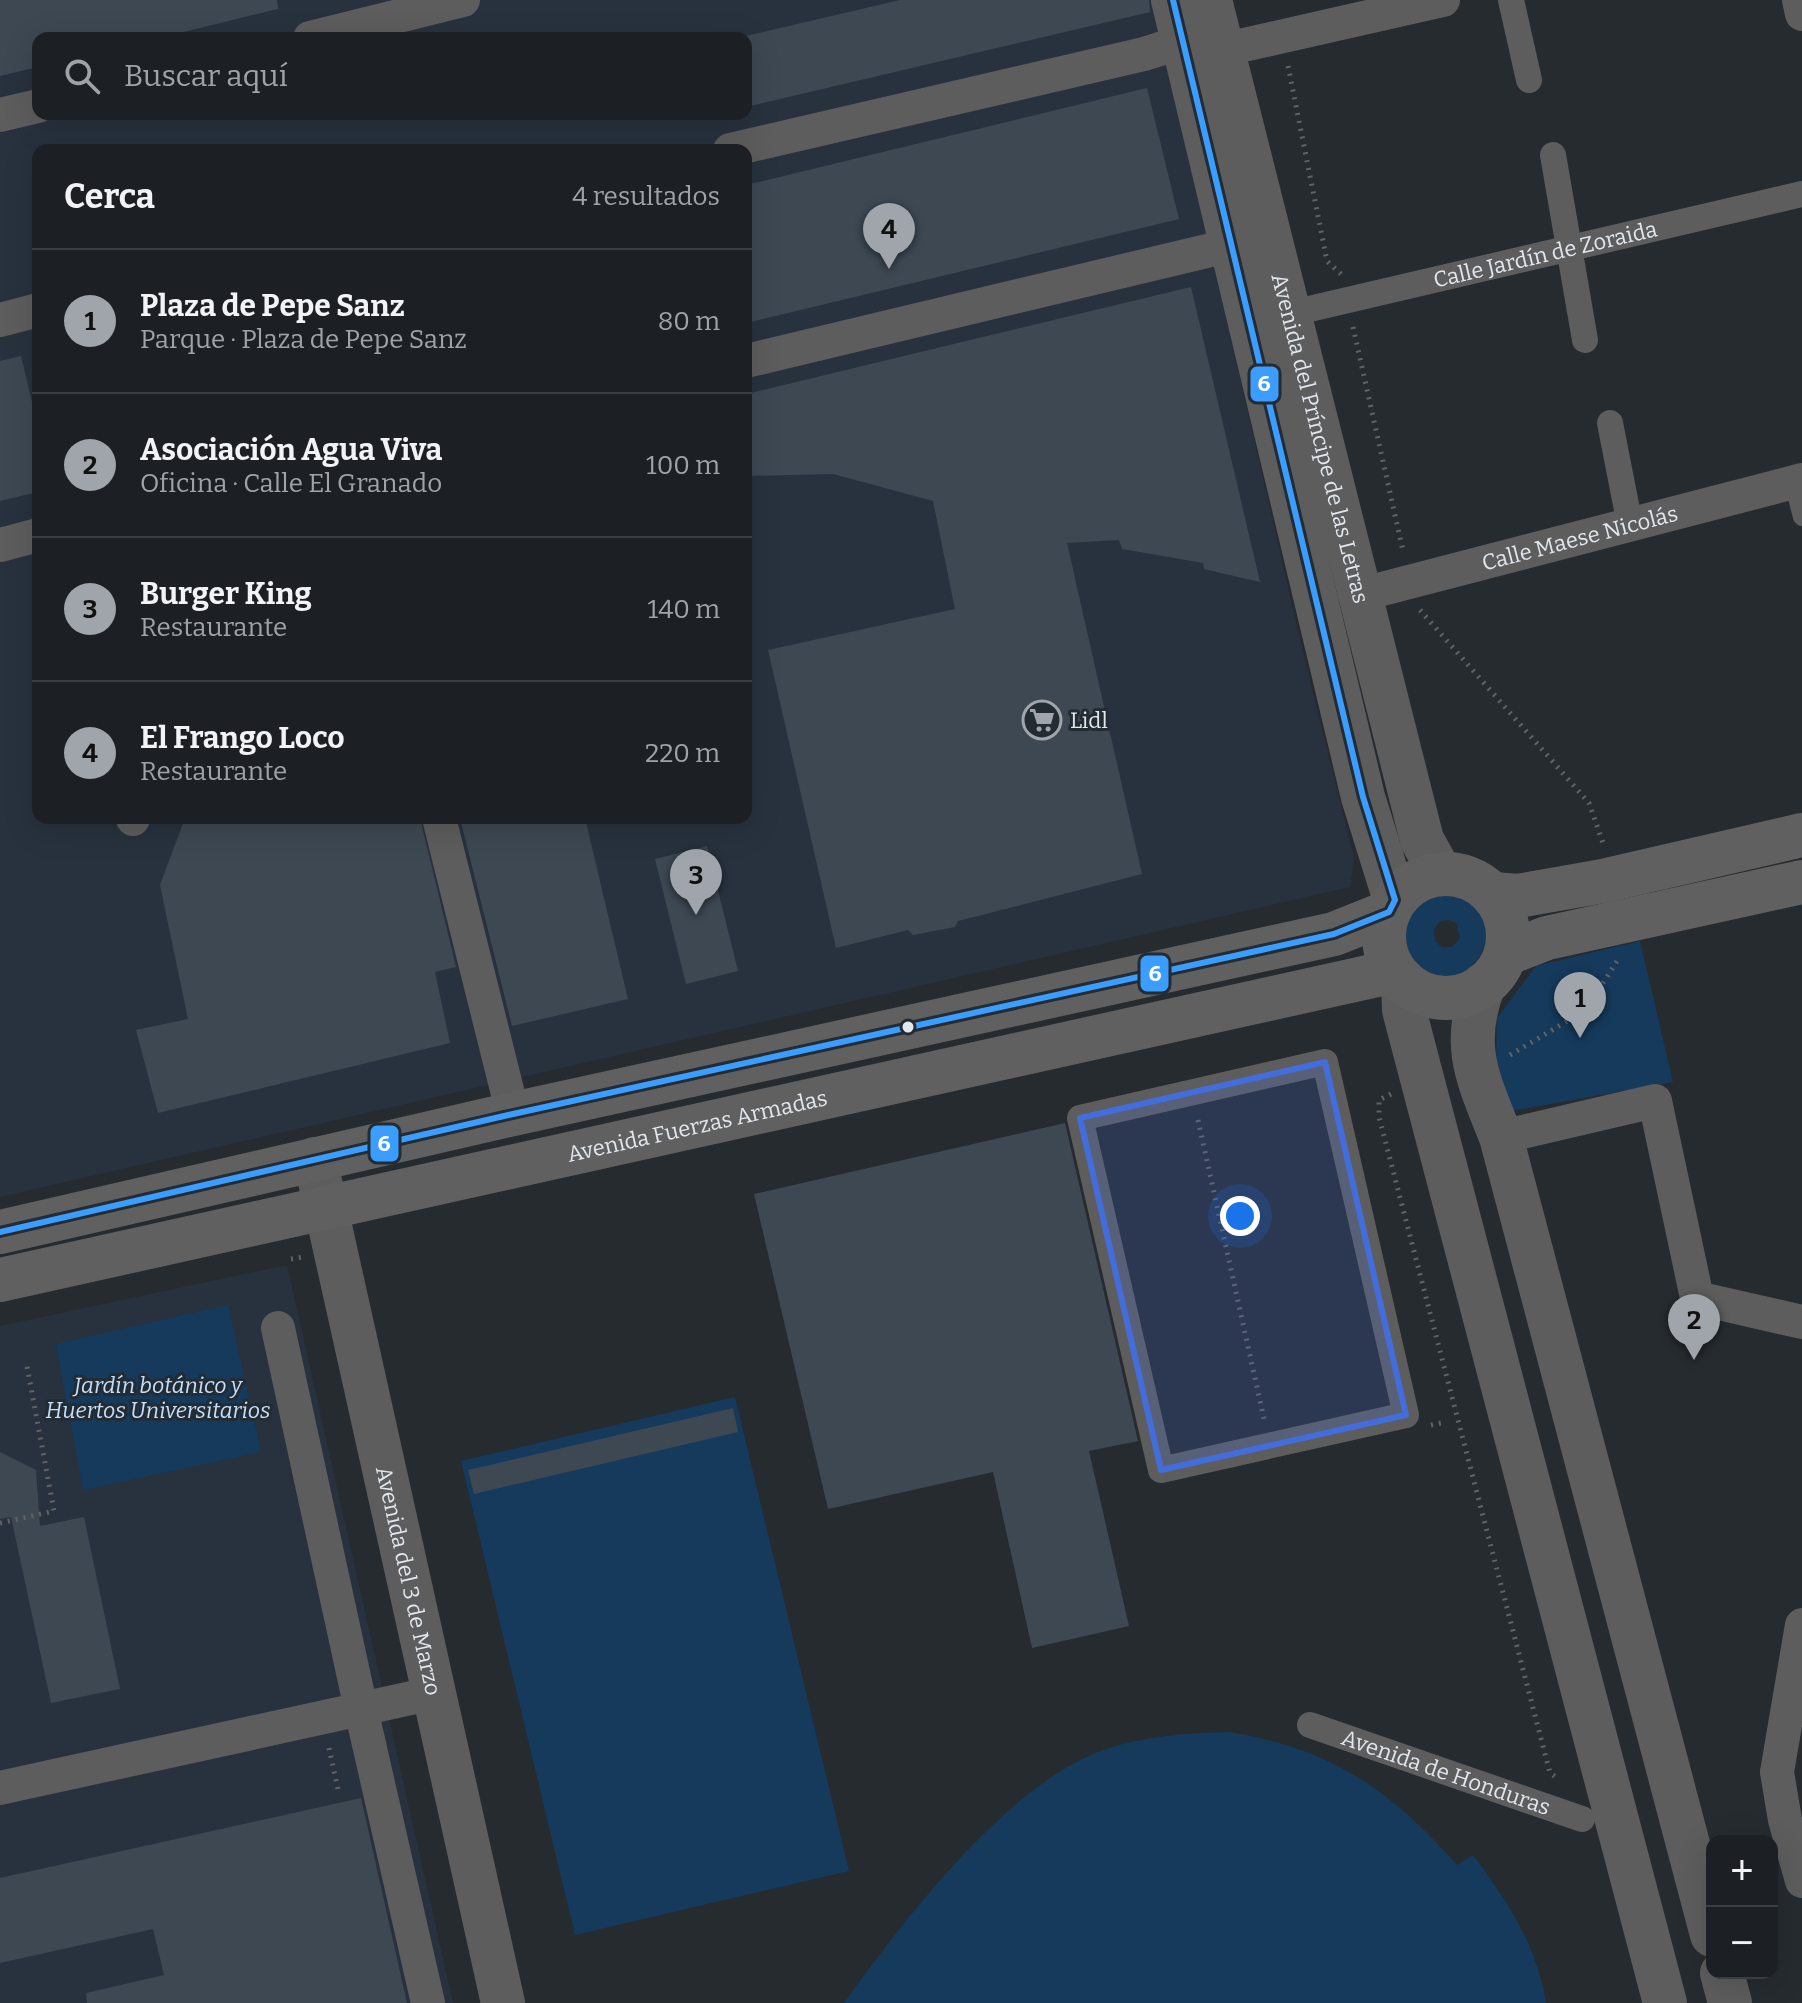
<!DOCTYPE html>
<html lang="es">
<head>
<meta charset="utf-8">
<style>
  :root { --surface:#1c2024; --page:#292d31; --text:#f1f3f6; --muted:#a0a3a6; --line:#3a3e41; --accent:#a0a5ab }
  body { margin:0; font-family:Bitter,serif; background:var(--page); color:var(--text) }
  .controls { position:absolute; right:24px; bottom:24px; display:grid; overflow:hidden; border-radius:16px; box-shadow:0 8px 32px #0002 }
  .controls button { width:72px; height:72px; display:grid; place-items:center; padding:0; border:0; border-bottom:2px solid var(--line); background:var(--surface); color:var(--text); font:40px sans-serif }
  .you { position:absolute; left:1240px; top:1216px; width:28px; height:28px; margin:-20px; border:6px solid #fff; border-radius:50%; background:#1a73e8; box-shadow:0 0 0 12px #1a73e833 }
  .badge { display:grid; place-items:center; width:52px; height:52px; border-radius:50%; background:var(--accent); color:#111; font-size:26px; font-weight:700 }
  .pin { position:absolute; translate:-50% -66px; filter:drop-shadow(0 2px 4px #0008) }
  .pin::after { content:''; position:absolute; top:42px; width:28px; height:24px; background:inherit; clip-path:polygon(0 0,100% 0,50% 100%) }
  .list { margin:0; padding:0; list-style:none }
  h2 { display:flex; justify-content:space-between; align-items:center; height:104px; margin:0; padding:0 32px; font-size:34px }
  h2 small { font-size:26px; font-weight:400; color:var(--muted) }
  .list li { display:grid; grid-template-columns:52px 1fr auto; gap:24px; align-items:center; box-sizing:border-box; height:144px; padding:0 32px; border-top:2px solid var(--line) }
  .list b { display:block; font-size:30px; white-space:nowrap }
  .list p { margin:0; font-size:26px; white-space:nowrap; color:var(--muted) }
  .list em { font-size:26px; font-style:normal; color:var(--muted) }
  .icon { flex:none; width:44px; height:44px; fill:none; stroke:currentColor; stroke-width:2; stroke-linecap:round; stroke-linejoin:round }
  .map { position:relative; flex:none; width:1802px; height:2003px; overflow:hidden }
  .search { position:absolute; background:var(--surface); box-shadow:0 8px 32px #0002; left:32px; top:32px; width:720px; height:88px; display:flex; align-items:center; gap:20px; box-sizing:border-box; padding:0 28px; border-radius:16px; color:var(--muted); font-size:30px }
  .panel { position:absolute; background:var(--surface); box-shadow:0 8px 32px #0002; left:32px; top:144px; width:720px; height:680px; border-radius:16px }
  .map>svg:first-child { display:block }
</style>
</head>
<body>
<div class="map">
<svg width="1802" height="2003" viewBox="0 0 1802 2003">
  <rect width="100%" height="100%" fill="#262b30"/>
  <path fill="#27323e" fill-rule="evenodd" d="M0,0H1153L1302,648L1354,858L1350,887L0,1197ZM38,38H746V114H38ZM38,150H746V818H38Z
    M287,1265L453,2003H0V1326Z"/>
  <path fill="#153a5c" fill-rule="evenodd" d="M1445,893C1537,899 1459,1028 1412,957C1404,945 1404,928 1410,915C1418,902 1431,895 1445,893ZM1448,920L1456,923L1460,938L1452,947H1442L1435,941L1434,930L1439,922Z
    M1640,941L1673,1082L1511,1111L1496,1058L1497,1018L1536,966Z
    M228,1305L261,1452L83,1490L56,1344Z
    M735,1397L849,1871L575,1935L461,1461Z
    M1229,1732C1330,1748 1390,1789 1457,1865L1473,1855C1507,1901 1537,1945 1546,2003H844C903,1921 1006,1785 1103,1750C1143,1736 1187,1733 1229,1732Z"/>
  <path fill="#3d4853" d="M0,0H277L278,9L159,38H38V67L0,76Z
    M900,0H1149L1150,12L746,107V36Z
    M1147,88L1179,219L746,323V185Z
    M1191,287L1260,582L1204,569L1203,563L1122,549L1119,540L1067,543L1142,874L958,921L955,927L913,935L908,930L836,948L768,650L955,609L933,501L833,474L746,476V394Z
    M21,356L38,427V492L0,501V361Z
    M185,818H420L456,967L435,972L450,1043L158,1113L136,1030L188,1019L160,885Z
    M460,818H585L628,999L512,1026Z
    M707,846L738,971L686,984L655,859Z
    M1065,1123L1138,1441L1089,1451L1129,1626L1032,1648L993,1472L828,1509L754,1194Z
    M733,1408L738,1432L474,1494L468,1470Z
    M0,1452L36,1470L40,1526L84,1517L120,1689L51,1703L11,1517L0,1519Z
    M361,1798L407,2003H87L86,1993L164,1975L153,1929L0,1963V1878Z"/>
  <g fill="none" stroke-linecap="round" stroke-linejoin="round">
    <path stroke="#626263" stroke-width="5" stroke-dasharray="2 6" stroke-linecap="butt" d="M1288,66L1327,261L1341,274
      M1353,327L1403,551
      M1420,610L1589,803L1604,846
      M1510,1055L1586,1010L1617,961
      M1391,1094L1379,1100V1117L1550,1773L1557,1778
      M1198,1120L1264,1419
      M291,1259L303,1257
      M1431,1425L1446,1422
      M0,1523L54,1511L26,1361
      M329,1748L339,1794"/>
    <path stroke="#5d5d5e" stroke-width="18" d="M1793,482L1802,517"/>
    <g stroke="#5d5d5e" stroke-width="26">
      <path d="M1511,0L1529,80"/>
      <path d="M1553,155L1585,340"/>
      <path id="s1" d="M1288,314L1802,194"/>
      <path d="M1610,423L1630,525"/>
      <path d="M1325,1062L1406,1415L1161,1470L1080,1118Z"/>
      <path id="s2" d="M1310,1725L1582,1819"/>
    </g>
    <g stroke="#5d5d5e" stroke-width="34">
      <path d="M1799,0L1802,14"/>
      <path d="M310,38L463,0"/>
      <path d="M1222,50L1443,0"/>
      <path d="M0,115L38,106"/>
      <path d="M730,150L1144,54L1182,42"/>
      <path d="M0,320L38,310"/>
      <path d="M746,361L1232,245"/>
      <path d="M0,545L38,535"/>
      <path id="s3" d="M1359,595L1802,480"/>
      <path d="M439,818L513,1114"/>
      <path d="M133,819V818"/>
      <path d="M1501,1137L1655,1101L1697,1298L1802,1322"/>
      <path d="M278,1328L361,1709L434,1693"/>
      <path d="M1802,1625L1777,1772L1785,1820L1802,1881"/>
      <path d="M0,1788L361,1709L428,2003"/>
    </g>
    <g stroke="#5d5d5e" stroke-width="44">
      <path d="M1173,0L1363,797L1395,900"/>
      <path id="s4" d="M1210,0L1422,840L1441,874"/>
      <path d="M1403,980L1404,1010L1665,2003"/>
      <path d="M1484,984C1460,1046 1478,1079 1501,1137L1712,1935"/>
      <path id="s5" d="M315,1159L503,2003"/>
      <path d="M1722,1973L1730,2003"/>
    </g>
    <g stroke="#616060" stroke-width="44">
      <circle cx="1446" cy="936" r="62"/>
      <path d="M1493,894L1518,896L1603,881L1802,835"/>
      <path d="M1506,954L1547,938L1802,882"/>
      <path d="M0,1232L513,1114L1334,934L1389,912"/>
      <path id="s6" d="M0,1280L1395,971"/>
    </g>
    <defs>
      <path id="bus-1" d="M0,1232L513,1114L1334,934L1389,912L1395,900L1363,797L1173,0"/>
    </defs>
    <use href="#bus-1" stroke="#232b33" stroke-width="12"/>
    <use href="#bus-1" stroke="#3b9dff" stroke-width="6"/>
  </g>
  <path fill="#446ddc" fill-opacity="0.2" stroke="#446ddc" stroke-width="6" stroke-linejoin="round" d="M1325,1062L1406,1415L1161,1470L1080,1118Z"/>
  <defs>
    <symbol id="supermarket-ring" viewBox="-11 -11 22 22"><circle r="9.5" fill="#232b33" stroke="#a0a5ab" stroke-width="1.5"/><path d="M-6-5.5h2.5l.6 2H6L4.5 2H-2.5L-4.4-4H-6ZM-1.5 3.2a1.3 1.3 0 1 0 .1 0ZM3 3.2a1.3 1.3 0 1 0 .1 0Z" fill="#a0a5ab"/></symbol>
  </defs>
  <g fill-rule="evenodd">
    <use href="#supermarket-ring" x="1020" y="698" width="44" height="44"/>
  </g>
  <circle fill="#e2e7ed" stroke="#232b33" stroke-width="3" cx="908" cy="1027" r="7"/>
  <g text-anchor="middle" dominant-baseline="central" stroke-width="6" stroke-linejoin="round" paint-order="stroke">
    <g font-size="22" fill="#e2e7ed" stroke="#232b33">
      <text stroke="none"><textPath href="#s1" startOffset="264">Calle Jardín de Zoraida</textPath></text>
      <text stroke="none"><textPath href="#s4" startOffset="452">Avenida del Príncipe de las Letras</textPath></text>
      <text stroke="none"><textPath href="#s3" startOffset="228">Calle Maese Nicolás</textPath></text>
      <text stroke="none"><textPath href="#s6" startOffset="714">Avenida Fuerzas Armadas</textPath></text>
      <text stroke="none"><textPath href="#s5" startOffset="432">Avenida del 3 de Marzo</textPath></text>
      <text stroke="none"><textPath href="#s2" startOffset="144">Avenida de Honduras</textPath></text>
    </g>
    <g font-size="22" fill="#e2e7ed" stroke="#232b33" text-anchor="start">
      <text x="1070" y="720">Lidl</text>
    </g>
    <g font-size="22" font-style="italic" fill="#c4dffc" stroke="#232b33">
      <text x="158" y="1385">Jardín botánico y<tspan x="158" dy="25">Huertos Universitarios</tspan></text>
    </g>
  </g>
  <g stroke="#232b33" stroke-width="3">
    <rect x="1249" y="365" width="31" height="38" rx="8" fill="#3b9dff"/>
    <rect x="1139" y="954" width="31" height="39" rx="8" fill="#3b9dff"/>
    <rect x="369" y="1124" width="31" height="39" rx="8" fill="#3b9dff"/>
  </g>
  <g font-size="22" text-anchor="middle" font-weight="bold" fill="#fff">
    <text x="1264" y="391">6</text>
    <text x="1155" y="981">6</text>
    <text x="384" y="1151">6</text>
  </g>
</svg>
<div class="controls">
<button>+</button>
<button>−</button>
</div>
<div class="you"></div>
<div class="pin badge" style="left:1580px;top:1038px">1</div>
<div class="pin badge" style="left:1694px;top:1360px">2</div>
<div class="pin badge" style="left:696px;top:915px">3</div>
<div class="pin badge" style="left:889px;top:269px">4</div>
<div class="search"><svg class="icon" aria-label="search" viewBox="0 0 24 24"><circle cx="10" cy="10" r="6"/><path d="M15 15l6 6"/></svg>Buscar aquí</div>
<section class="panel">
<h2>Cerca<small>4 resultados</small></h2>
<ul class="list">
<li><span class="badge">1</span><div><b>Plaza de Pepe Sanz</b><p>Parque · Plaza de Pepe Sanz</p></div><em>80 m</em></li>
<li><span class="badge">2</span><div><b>Asociación Agua Viva</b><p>Oficina · Calle El Granado</p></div><em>100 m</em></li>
<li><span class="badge">3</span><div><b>Burger King</b><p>Restaurante</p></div><em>140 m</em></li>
<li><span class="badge">4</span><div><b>El Frango Loco</b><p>Restaurante</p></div><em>220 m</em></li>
</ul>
</section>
</div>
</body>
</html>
